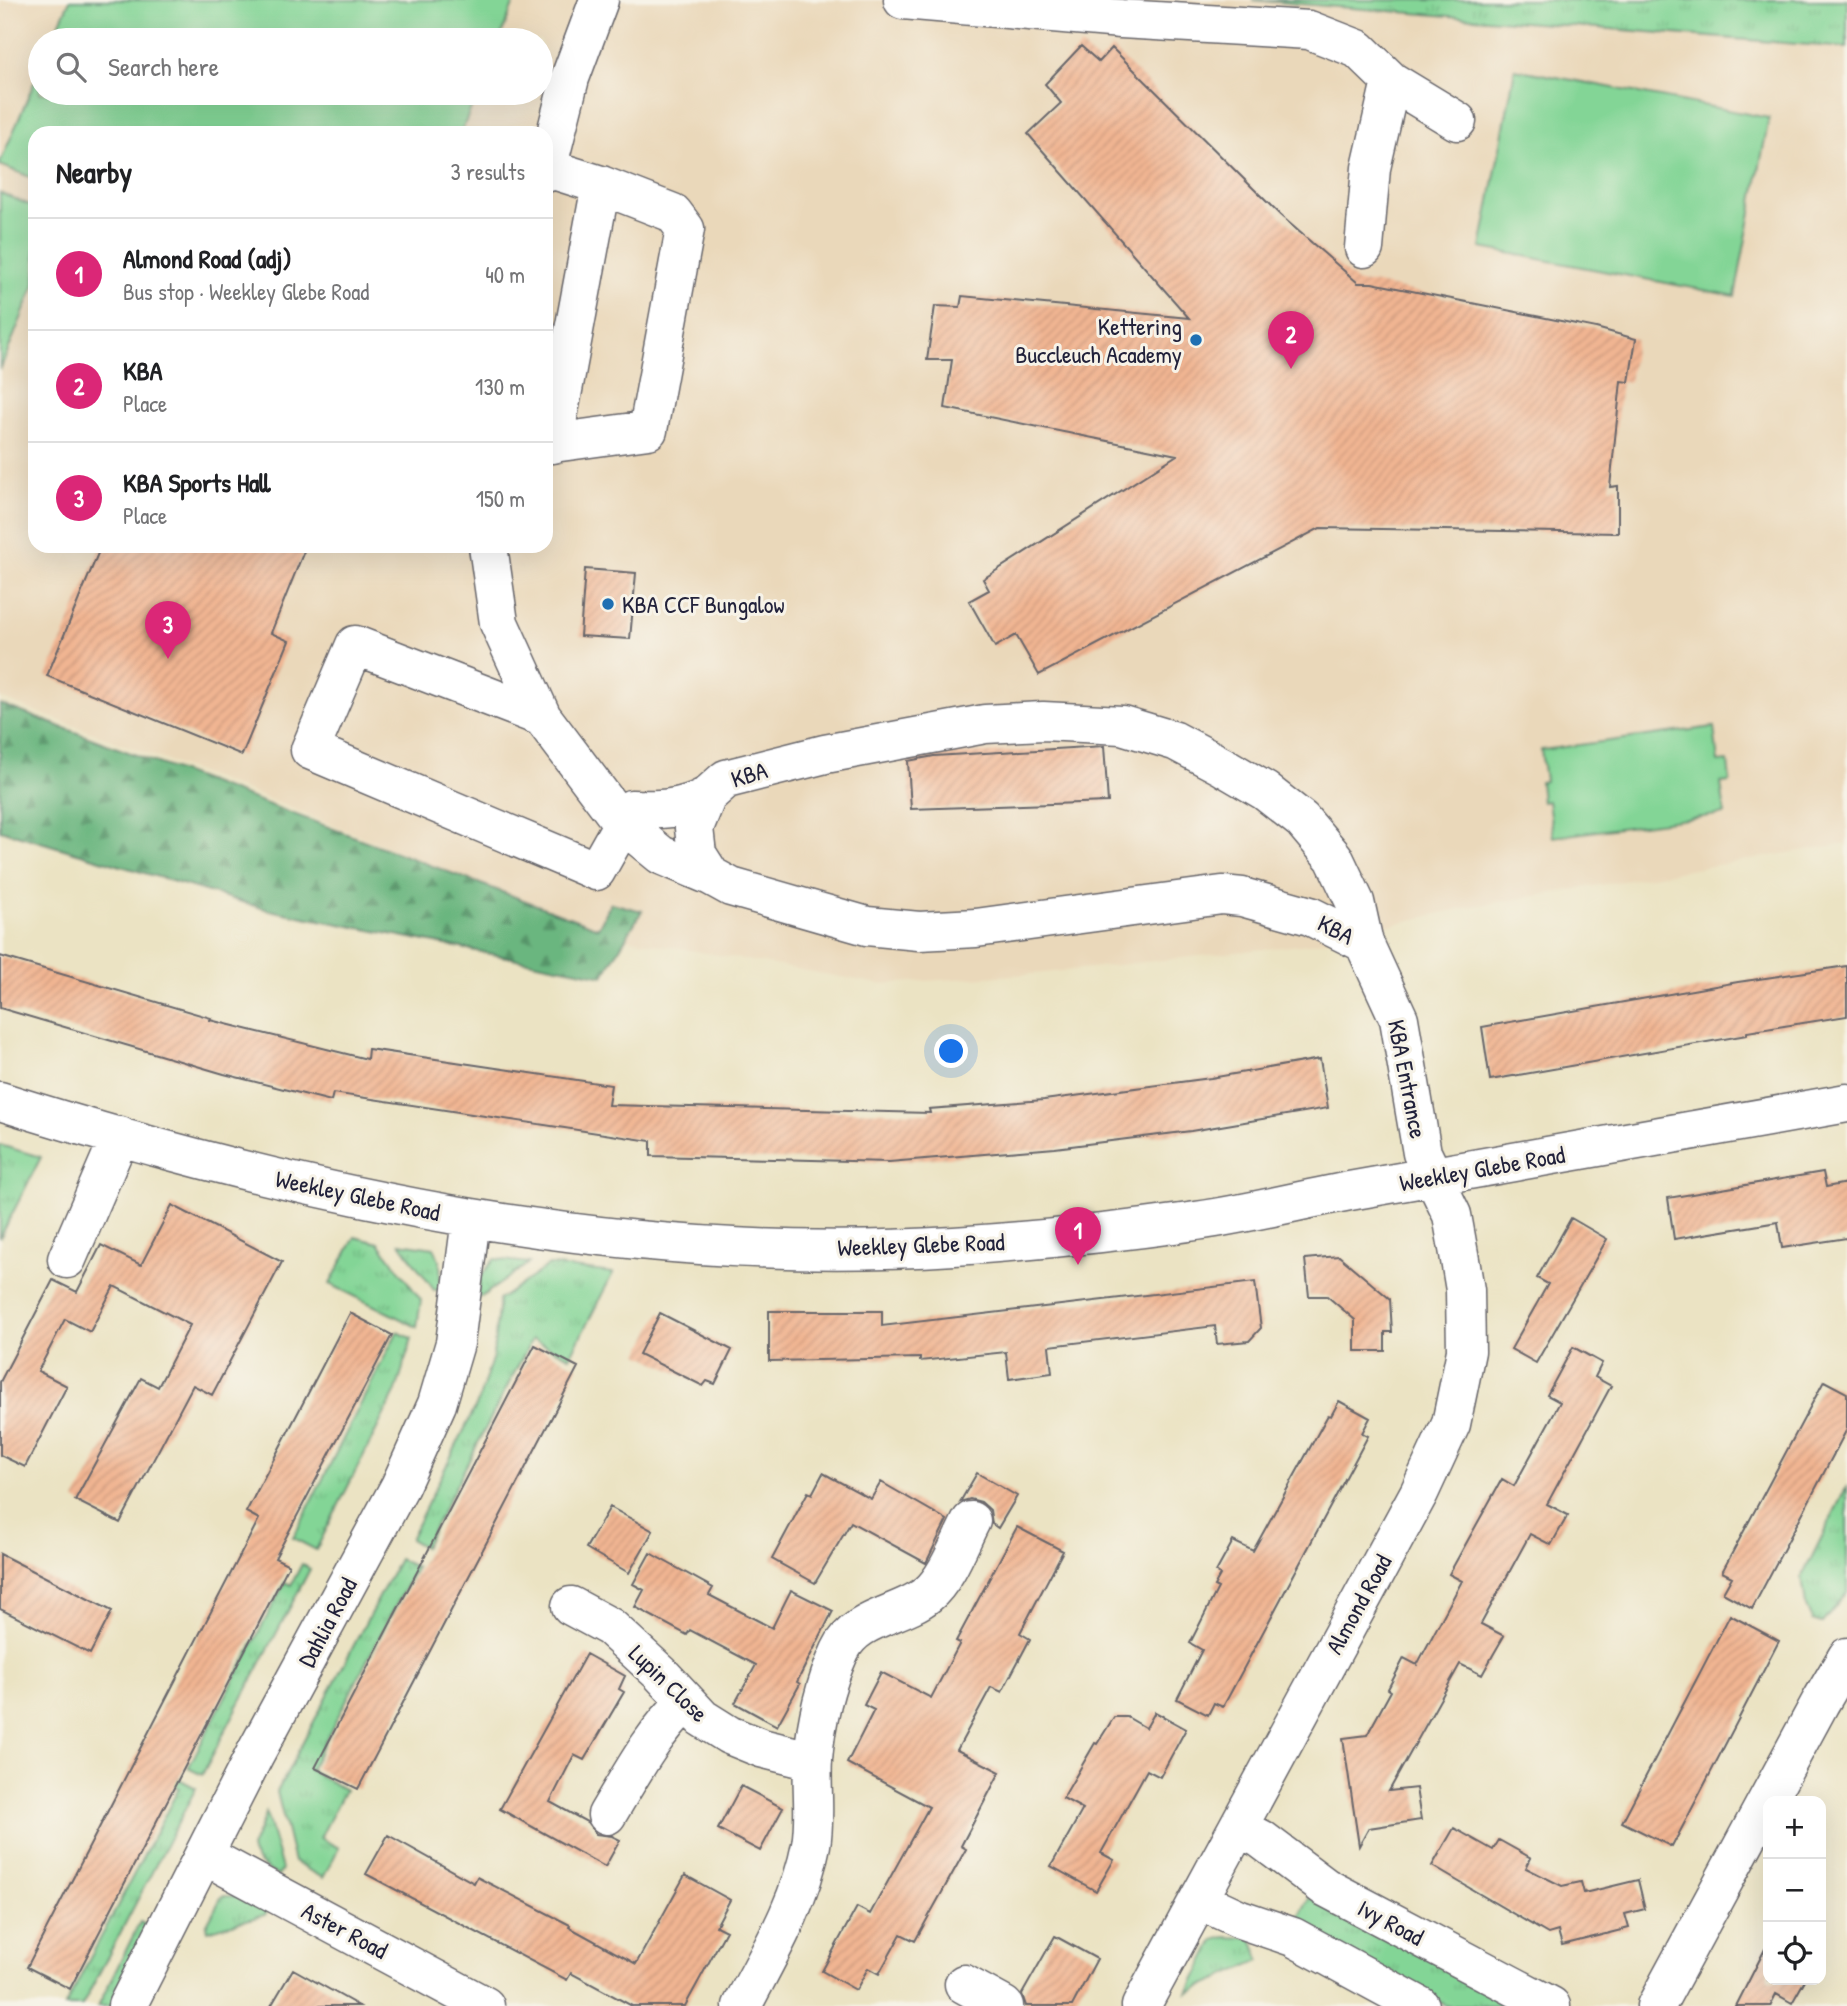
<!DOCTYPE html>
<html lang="en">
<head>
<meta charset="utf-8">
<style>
  :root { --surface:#fff; --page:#f2f2f2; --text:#202124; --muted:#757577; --line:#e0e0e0; --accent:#db2777 }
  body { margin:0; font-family:"Patrick Hand",sans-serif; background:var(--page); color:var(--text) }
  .controls { position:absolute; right:21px; bottom:21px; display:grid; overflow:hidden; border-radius:14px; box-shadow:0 7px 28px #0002 }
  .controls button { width:63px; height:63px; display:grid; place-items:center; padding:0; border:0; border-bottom:2px solid var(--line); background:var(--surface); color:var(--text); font:35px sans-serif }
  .you { position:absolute; left:952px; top:1052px; width:24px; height:24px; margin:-18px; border:5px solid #fff; border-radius:50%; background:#1a73e8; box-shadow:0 0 0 10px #1a73e833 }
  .badge { display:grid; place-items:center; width:46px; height:46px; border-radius:50%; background:var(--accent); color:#fff; font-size:23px; font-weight:700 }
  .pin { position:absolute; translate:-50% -58px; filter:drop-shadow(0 2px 4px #0008) }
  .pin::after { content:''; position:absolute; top:37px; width:24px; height:21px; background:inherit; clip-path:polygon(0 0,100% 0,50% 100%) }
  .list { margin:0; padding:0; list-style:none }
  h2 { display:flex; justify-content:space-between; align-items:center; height:91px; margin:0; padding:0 28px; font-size:30px }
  h2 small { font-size:23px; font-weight:400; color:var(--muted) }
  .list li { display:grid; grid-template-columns:46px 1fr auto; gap:21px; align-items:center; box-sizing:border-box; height:112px; padding:0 28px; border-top:2px solid var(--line) }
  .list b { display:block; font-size:26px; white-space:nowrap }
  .list p { margin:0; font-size:23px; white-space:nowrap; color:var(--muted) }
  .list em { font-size:23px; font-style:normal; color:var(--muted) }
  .icon { flex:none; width:38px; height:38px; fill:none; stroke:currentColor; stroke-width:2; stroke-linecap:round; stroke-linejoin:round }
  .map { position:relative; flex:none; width:1847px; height:2006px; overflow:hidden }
  .search { position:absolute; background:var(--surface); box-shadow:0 7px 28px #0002; left:28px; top:28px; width:525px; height:77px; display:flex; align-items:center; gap:18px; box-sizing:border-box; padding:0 24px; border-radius:38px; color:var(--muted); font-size:26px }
  .panel { position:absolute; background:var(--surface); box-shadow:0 7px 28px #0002; left:28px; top:126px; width:525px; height:427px; border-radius:21px }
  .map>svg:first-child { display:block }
</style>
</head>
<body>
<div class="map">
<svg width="1847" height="2006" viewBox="0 0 1847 2006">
  <defs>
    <pattern id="grass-tufts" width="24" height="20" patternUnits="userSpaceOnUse" patternTransform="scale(1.75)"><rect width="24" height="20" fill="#83d596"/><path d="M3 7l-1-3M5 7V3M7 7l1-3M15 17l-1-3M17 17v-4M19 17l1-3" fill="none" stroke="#71b782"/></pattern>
    <pattern id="forest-firs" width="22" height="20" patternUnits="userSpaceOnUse" patternTransform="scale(1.75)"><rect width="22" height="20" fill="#6ab67f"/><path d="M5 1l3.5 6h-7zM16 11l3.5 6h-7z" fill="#579469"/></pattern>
    <pattern id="building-hatch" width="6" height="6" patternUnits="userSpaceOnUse" patternTransform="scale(1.75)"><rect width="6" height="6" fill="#f1b592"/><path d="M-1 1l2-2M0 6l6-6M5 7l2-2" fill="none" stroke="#ce9b7f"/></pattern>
  </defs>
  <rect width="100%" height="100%" fill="#f7f3e8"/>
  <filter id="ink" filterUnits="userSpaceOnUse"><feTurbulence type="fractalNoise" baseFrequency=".0143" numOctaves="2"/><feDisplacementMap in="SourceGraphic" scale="14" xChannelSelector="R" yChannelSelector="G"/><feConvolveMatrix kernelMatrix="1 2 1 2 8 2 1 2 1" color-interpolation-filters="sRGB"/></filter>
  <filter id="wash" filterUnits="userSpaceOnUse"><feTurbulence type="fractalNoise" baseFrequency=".00686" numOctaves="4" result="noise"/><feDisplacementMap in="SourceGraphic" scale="28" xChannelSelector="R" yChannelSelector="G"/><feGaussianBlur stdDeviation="1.57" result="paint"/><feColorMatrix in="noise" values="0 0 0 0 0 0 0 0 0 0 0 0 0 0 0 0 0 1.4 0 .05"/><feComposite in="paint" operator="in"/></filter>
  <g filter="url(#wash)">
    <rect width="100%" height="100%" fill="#ebe3c3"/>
    <path fill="#ead8ba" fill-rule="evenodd" d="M0,0H1252L1847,48V843L1458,909L1309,944L1044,973L880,984L612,936L258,795L0,698ZM40,40H541V93H40ZM35,133H546V546H35Z"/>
    <path fill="url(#grass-tufts)" stroke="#527c68" stroke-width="2" d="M1252,0H1847V48Z
      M0,1145L41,1157L0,1238Z
      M355,1237L379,1243L421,1300L417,1327L330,1284Z
      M400,1243L434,1248C442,1262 441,1275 439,1290H434Z
      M494,1259L529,1263L481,1297H477L480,1278Z
      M549,1265L613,1273L570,1357L532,1339L424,1547L410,1539L478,1402L493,1356L499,1300Z
      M397,1332L412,1338L396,1391L316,1550L293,1538Z
      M1847,1486V1593L1822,1623L1812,1620L1806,1606L1802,1577Z
      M399,1559L416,1567L310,1770L345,1790L320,1838L339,1848L323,1878L294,1862L277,1792Z
      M302,1564L310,1569L202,1775L188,1768L285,1582L291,1585Z
      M177,1778L196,1788L82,2006H65L179,1788L173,1785Z
      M266,1813L282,1869L278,1876C267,1869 253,1863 251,1848Z
      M1311,1894L1521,2006H1447L1295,1924Z
      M222,1896H246L269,1908L265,1915L207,1931L206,1926Z
      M140,1922L152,1928L111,2006H98Z
      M1225,1937L1252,1938L1260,1960L1188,1993L1214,1940Z"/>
    <path fill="url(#forest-firs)" stroke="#466c5d" stroke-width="2" d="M0,704L598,928L611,903L642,911L603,976L269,910L0,830Z"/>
    <path fill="#83d596" stroke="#527c68" stroke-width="2" d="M70,0H515L499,40H52Z
      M40,69V93H477L461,133H35V179L0,165V163Z
      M1515,69L1769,118L1735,296L1481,248Z
      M0,193L35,207V284L0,370Z
      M1714,727L1718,762L1728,761L1730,782L1721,783L1725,814L1553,837L1548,801L1542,802L1540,782L1545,781L1541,750Z"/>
    <g id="blocks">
      <path fill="url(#building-hatch)" d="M1081,46L1099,62L1112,48L1280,215L1358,283H1372L1596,328L1636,339L1629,382L1621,381L1610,487L1618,486V533L1320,528L1039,675L1016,635L995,647L969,601L989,590L983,579L1177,455L945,408L952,360H927L935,306L960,307L962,296L1189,318L1028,134L1061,103L1045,84Z
        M101,546H306L271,633L289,641L242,755L47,676Z
        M585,569L636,573L630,639L580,636Z
        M1104,746L1108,802L911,809L908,761L934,756Z
        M0,956L211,1018L210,1020L367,1059L368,1049L611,1085L608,1105L930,1113L929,1109L1044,1100L1211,1078L1320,1059L1328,1108L1191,1131L1055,1148L889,1162L651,1156V1141L333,1093L331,1101L224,1074L0,1008Z
        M1847,966V1016L1747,1032V1035L1490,1080L1482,1027L1738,982Z
        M1823,1172L1826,1187L1847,1183V1238L1782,1248L1778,1222L1674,1239L1668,1198Z
        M172,1205L282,1262L212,1395L193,1385L120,1523L75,1500L141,1378L158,1387L190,1325L114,1286L90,1332L65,1319L38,1371L67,1386L25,1467L0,1455V1382L53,1280L77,1292L101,1245L141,1265Z
        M1571,1218L1607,1239L1536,1363L1511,1349L1548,1284L1537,1278Z
        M1339,1256L1390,1299L1392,1332H1385V1351H1355V1320L1327,1296H1309L1305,1259Z
        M1255,1282L1261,1328L1249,1341L1217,1344L1215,1326L1049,1346L1052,1373L1009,1379L1006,1352L920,1361V1358L769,1361V1311H882V1326Z
        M350,1313L392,1335L275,1558L289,1565L70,1989L27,1967L259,1519L246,1512Z
        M660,1313L732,1350L715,1384L707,1381L703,1386L639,1354Z
        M535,1345L578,1367L358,1789L315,1768Z
        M1573,1347L1602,1363L1595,1377L1611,1386L1547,1504L1568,1515L1551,1545L1530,1534L1481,1624L1504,1636L1493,1655L1482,1675L1460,1664L1389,1791L1416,1788L1421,1820L1369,1828L1359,1846L1343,1738L1367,1735L1391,1691L1388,1689L1404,1658L1417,1665L1462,1581L1449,1574L1468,1540L1502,1479L1514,1486L1560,1402L1547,1395Z
        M1824,1381L1847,1393V1429L1752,1609L1723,1593L1732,1577L1722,1572Z
        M1339,1401L1370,1418L1362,1433L1368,1436L1223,1707L1214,1703L1208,1715L1177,1699L1202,1650L1190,1643L1218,1588L1214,1586L1220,1575L1216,1572L1233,1541L1253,1551L1328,1415L1331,1416Z
        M823,1473L871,1499L881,1482L947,1520L926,1563L851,1522L815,1583L772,1559L808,1492L812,1494Z
        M977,1473L1017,1496L998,1528L992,1524L990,1510L981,1502L970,1499L960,1502Z
        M610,1507L653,1531L629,1573L586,1548Z
        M1017,1527L1063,1551L1020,1633L1030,1639L1002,1692L991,1687L957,1750L1000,1772L961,1846L966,1849L915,1941L901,1934L879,1974L868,1968L856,1990L822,1971L857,1907L870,1914L929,1807L847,1763L874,1710L864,1705L881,1672L931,1698L960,1643L956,1641Z
        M650,1553L713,1588L709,1595L772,1628L791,1590L833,1611L797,1682L800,1684L777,1726L735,1703L756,1665L690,1630L687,1635L635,1607L644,1590L633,1584Z
        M0,1554L112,1611L90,1654L0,1609Z
        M1730,1615L1779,1641L1672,1847L1622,1822Z
        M586,1654L625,1676L619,1689L624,1692L584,1760L574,1755L550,1802L587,1822L596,1834L612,1836L620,1840L605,1867L500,1809Z
        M1155,1712L1186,1729L1160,1777L1147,1770L1101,1853L1114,1860L1096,1891L1051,1866L1083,1809L1063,1798L1095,1743L1097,1744L1114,1717H1127L1146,1728Z
        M741,1786L783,1808L760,1851L718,1829Z
        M1454,1828L1493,1850L1499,1840L1531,1858L1526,1868L1562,1886L1581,1882L1584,1893L1638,1880L1645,1909L1625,1914L1629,1928L1562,1945L1558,1931L1548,1934L1432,1866Z
        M388,1835L474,1883L477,1877L570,1925L569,1927L636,1964L685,1875L730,1900L716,1926L726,1931L685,2006H632L571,1973L567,1980L366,1874Z
        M1055,1936L1097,1959L1072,2006H1026L1022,1994Z
        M1765,1949L1768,1950V1980H1805L1792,2003L1776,1994L1770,2006H1736Z
        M293,1969L359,2006H271Z"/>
    </g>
  </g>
  <g filter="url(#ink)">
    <use href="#blocks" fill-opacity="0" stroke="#68666b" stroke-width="2"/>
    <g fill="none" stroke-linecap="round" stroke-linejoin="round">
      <defs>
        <path id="minor" d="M903,0L1121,19L1309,30L1358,49L1391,81L1457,121
          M546,173L570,78L599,0
          M1364,248L1371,168L1391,81
          M546,444L648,430L685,229L673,213L601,185L547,168
          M553,444L601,185
          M488,546L499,623L542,717L622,823L661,855L711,876
          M542,717L355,645L310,750L596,871L631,809C659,810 681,810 707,796
          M0,1101C307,1198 630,1267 954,1246C1032,1241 1111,1233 1189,1222C1244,1215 1300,1200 1355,1190C1519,1160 1683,1133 1847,1103
          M67,1259L120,1136
          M571,1606L610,1627L660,1673L702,1718L729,1735L761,1748L813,1761
          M607,1815C631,1775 653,1733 686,1702
          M1238,1827L1261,1839L1325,1887L1551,2006
          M204,1855L485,2006
          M1199,1900L1240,1919L1293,1937L1420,2006
          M964,1984L1004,2006
          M127,2006L255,1754L400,1486L437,1404L455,1343L471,1219
          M742,2006C769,1954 800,1903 811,1845C816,1816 811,1787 813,1759C816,1722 825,1684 840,1651C856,1616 901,1616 928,1594C946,1580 960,1542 971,1521
          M1141,2006L1419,1493L1451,1424L1466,1351L1465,1290L1459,1254L1452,1215L1422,1153L1399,1019L1364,943L1355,902L1334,858L1302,820L1265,791L1224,767L1175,741L1122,725L1043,721L985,724L825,754L726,779L707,796L694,828L697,854L711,876L731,887L867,926L919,931L976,928L1222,895L1242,897L1310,916L1364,943
          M1656,2006L1820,1703L1847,1657"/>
      </defs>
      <use href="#minor" stroke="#68666b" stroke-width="41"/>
      <use href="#minor" stroke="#fff" stroke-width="38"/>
    </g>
  </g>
  <g fill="#1f6fb2" stroke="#f7f3e8" stroke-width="2.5">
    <circle cx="1196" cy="340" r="7"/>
    <circle cx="608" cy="604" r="7"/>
  </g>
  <g text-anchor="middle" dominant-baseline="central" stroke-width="6" stroke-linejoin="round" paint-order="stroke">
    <g font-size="24" fill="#22223b" stroke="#f7f3e8" text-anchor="end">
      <text x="1182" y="326">Kettering<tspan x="1182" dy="28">Buccleuch Academy</tspan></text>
      <text x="622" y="604" text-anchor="start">KBA CCF Bungalow</text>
    </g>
    <g font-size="24" fill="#22223b" stroke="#f7f3e8">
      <text transform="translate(749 774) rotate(-17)">KBA</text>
      <text transform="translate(1336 929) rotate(27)">KBA</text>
      <text transform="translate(1408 1079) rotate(79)">KBA Entrance</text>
      <text transform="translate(1482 1168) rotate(-10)">Weekley Glebe Road</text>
      <text transform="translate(358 1195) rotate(12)">Weekley Glebe Road</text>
      <text transform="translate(921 1244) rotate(-2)">Weekley Glebe Road</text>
      <text transform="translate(1358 1604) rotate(-61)">Almond Road</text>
      <text transform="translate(327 1622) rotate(-62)">Dahlia Road</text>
      <text transform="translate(669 1683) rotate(44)">Lupin Close</text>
      <text transform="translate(1391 1922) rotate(28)">Ivy Road</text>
      <text transform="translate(345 1930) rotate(28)">Aster Road</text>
    </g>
  </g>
</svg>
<div class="controls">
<button>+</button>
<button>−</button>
<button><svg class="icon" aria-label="locate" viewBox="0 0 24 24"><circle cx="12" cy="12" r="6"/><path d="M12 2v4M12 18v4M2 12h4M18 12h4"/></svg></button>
</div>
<div class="you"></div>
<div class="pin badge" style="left:1078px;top:1265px">1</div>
<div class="pin badge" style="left:1291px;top:369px">2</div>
<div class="pin badge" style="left:168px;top:659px">3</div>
<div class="search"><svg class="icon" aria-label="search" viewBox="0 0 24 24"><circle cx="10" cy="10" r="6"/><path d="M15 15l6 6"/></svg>Search here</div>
<section class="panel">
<h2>Nearby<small>3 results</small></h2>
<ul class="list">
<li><span class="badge">1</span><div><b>Almond Road (adj)</b><p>Bus stop · Weekley Glebe Road</p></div><em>40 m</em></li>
<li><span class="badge">2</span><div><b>KBA</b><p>Place</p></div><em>130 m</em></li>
<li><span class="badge">3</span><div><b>KBA Sports Hall</b><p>Place</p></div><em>150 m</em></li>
</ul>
</section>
</div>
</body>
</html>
